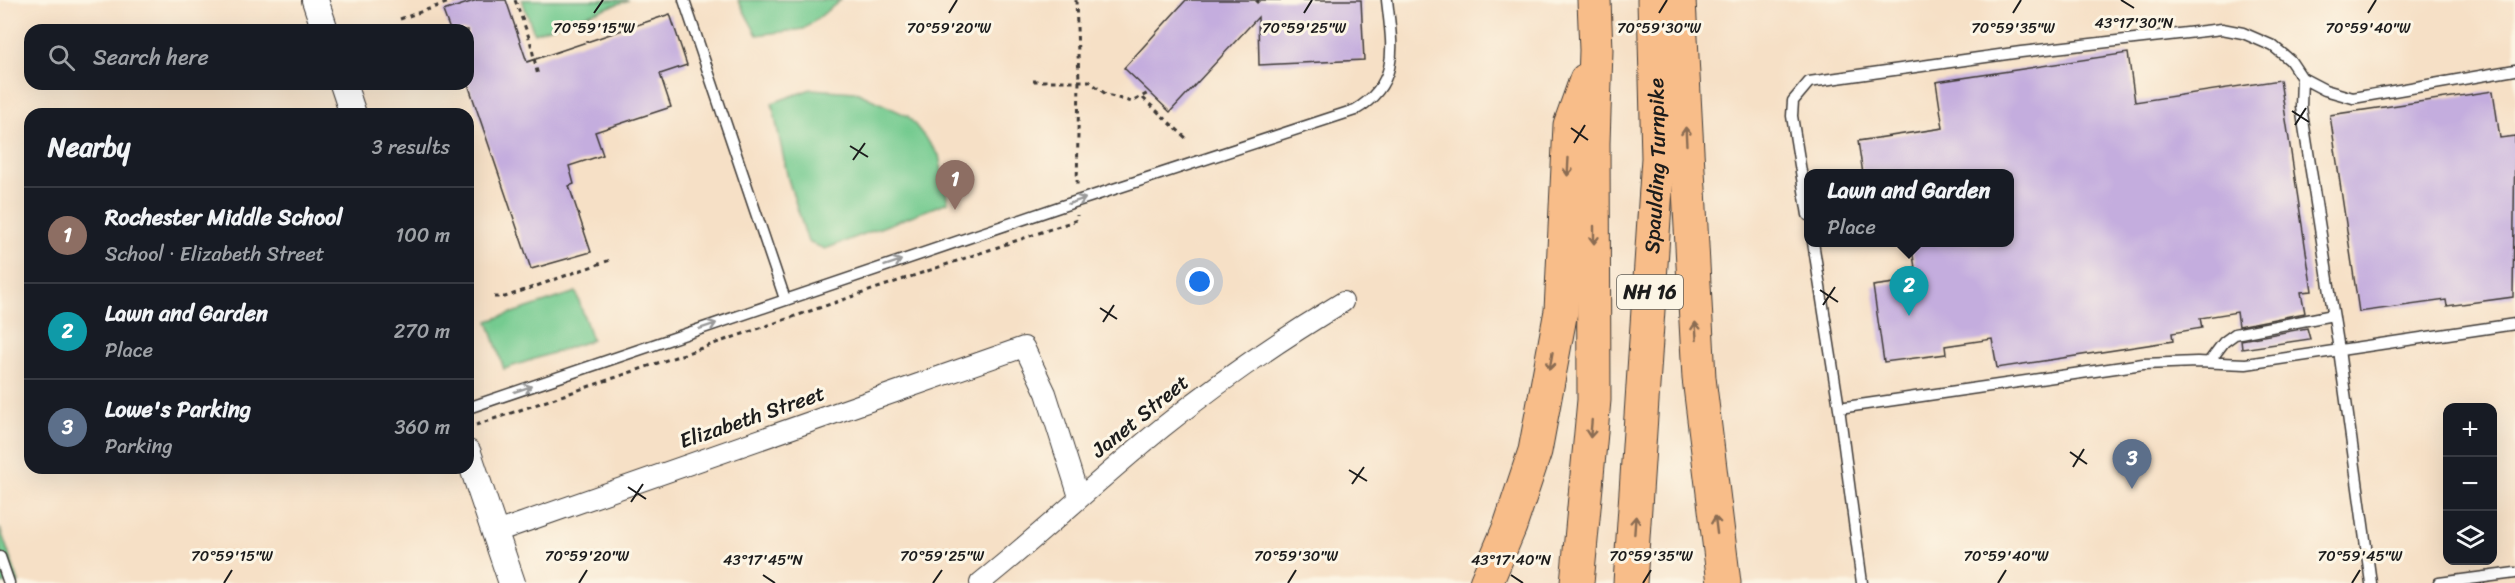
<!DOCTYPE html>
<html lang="en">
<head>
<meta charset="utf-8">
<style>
  :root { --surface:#171b24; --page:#242831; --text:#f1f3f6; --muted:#9ea1a6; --line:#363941; --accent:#1a73e8 }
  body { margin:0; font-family:Sriracha,sans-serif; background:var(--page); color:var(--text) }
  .controls { position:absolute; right:18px; bottom:18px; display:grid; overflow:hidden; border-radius:12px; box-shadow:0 6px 24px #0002 }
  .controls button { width:54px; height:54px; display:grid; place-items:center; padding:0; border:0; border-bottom:2px solid var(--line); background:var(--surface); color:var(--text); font:30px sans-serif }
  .you { position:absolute; left:1200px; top:282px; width:21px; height:21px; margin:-15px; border:4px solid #fff; border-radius:50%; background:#1a73e8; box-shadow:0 0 0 9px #1a73e833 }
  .badge { display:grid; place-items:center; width:39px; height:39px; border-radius:50%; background:var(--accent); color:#fff; font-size:20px; font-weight:700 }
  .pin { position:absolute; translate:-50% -50px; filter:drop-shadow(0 2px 3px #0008) }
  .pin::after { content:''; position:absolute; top:32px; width:21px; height:18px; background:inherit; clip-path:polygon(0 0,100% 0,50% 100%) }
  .popup { position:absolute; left:1804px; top:169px; width:210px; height:78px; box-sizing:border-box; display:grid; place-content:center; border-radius:12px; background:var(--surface); filter:drop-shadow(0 2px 4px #0005); font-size:20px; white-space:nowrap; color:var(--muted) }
  .popup b { font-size:22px; color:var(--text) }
  .popup::after { content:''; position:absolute; left:50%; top:100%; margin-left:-12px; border:12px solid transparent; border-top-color:var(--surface) }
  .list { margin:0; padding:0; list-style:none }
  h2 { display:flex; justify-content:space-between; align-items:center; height:78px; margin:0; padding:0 24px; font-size:26px }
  h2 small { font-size:20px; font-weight:400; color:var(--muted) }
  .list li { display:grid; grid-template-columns:39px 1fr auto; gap:18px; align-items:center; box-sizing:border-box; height:96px; padding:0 24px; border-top:2px solid var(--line) }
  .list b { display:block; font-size:22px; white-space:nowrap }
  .list p { margin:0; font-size:20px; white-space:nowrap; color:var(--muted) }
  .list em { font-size:20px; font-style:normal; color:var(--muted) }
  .icon { flex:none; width:33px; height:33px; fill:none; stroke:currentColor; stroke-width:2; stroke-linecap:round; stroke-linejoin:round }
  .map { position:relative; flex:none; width:2515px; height:583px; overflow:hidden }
  .search { position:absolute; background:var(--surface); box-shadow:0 6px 24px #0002; left:24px; top:24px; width:450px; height:66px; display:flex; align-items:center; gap:15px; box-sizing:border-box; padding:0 21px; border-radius:18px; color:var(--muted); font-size:22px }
  .panel { position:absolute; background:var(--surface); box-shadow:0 6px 24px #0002; left:24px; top:108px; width:450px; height:366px; border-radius:18px }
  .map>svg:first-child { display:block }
</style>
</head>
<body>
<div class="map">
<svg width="2515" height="583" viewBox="0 0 2515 583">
  <rect width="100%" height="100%" fill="#fcf5e5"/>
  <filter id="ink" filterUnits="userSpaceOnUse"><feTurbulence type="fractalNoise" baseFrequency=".0167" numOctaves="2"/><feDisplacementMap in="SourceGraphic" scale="12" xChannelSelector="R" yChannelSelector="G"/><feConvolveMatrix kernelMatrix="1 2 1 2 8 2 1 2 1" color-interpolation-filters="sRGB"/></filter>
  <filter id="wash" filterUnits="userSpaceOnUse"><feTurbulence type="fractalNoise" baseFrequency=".008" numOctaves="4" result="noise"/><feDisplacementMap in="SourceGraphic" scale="24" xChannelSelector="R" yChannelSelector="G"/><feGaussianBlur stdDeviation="1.35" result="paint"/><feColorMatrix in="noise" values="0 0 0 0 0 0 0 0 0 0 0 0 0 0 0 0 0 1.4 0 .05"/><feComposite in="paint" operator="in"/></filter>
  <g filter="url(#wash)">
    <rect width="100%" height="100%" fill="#f6e0c6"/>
    <path fill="#75cb90" stroke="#487456" stroke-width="1.5" d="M522,0H629L534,33Z
      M738,0H841L804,29L757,35Z
      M811,89L856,92L908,116L939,155L948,202L825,249L808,242L788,179L772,103Z
      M576,292L592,340L504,369L488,321Z
      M0,528L19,583H0Z"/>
    <g id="blocks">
      <path fill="#c4adde" d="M477,0H506L527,62L670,14L687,65L660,74L671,107L595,132L603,155L569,166L574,184L569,186L591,252L531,269L468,84V30H450L443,11Z
        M1186,0H1361L1364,60L1259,65L1258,17L1170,112L1124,68Z
        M2128,53L2135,102L2280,80L2312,291L2301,292L2305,313L2239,326L2237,312L2200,318L2202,328L2172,333L2173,341L1997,368L1992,339L1945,346L1946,354L1884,362L1873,286L1917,280L1911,243H2010V174H1863L1858,141L1943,128L1936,82Z
        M2493,91L2500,138L2515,136L2513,297L2447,306L2446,300L2359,312L2330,115Z
        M2307,328L2310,339L2242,349L2241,340Z"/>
    </g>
  </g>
  <g filter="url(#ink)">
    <use href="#blocks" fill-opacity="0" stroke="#3d3936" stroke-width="1.5"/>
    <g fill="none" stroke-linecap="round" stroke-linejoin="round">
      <defs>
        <path id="service" d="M684,0L785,299
          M2302,78L2301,107L2339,350L2371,583
          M1808,215L1792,116L1793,101L1809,82L2021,52L2222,29L2243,33L2273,46L2290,60L2302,78L2325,90L2353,98L2515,70
          M1813,242L1839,408
          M2209,362L2224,342L2235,334L2333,315
          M468,408L1062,206L1355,110C1401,83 1392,46 1387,0
          M0,557L9,583
          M1862,583L1839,408L2143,364L2197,362L2246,364L2515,324
          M2439,583L2515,573"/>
        <path id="minor" d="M496,532L1024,347L1046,393L1079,497
          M980,583C1043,533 1101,477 1163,427C1221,380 1280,340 1343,302"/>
        <path id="tertiary" d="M315,0L325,30
          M343,84L353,114
          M468,453L512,583"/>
        <g id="motorway">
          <path d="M1679,0L1699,378L1724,583"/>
          <path d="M1486,583L1510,526L1535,451L1561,311L1570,125L1586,80"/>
          <path d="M1577,583L1594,400L1593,143L1596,50L1594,0"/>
          <path id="s1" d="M1630,583L1658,158L1654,0"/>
        </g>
      </defs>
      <use href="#service" stroke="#3d3936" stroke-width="13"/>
      <use href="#minor" stroke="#3d3936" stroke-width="22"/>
      <use href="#tertiary" stroke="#3d3936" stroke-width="28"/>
      <use href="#motorway" stroke="#3d3936" stroke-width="35"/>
      <path stroke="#3d3936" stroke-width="3" stroke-dasharray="4.5 4.5" stroke-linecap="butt" d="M515,0L530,40L538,76
        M1076,0L1079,80L1077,187
        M1256,3L1259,0
        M400,19L455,0
        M1033,81H1089L1107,95L1132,102L1150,92
        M1143,98L1186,138
        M494,297H505L613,259
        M476,425L1077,220V215"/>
      <use href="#service" stroke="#fff" stroke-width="10"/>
      <use href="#minor" stroke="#fff" stroke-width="20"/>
      <use href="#tertiary" stroke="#fff" stroke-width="26"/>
      <use href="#motorway" stroke="#f8bd89" stroke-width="33"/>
    </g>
    <defs><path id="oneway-shaft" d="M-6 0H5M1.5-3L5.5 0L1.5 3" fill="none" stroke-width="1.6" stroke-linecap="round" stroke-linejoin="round" transform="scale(1.5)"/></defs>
    <g stroke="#8a6c52">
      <use href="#oneway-shaft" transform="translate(1686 136) rotate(-93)"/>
      <use href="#oneway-shaft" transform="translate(1568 167) rotate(93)"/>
      <use href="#oneway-shaft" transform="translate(1594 235) rotate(90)"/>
      <use href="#oneway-shaft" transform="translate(1696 331) rotate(-94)"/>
      <use href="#oneway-shaft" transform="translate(1551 361) rotate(100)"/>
      <use href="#oneway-shaft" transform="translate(1591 429) rotate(95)"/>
      <use href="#oneway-shaft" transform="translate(1635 525) rotate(-86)"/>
      <use href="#oneway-shaft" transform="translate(1716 525) rotate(-97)"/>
    </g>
    <g stroke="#999">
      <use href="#oneway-shaft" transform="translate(1077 201) rotate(-18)"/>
      <use href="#oneway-shaft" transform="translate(893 263) rotate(-19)"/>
      <use href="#oneway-shaft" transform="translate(708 326) rotate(-19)"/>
      <use href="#oneway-shaft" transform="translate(523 389) rotate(-19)"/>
    </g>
  </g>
  <path fill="none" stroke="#1c1c1c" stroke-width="2" d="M2121,0L2134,8M594,13L603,0M949,13L957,0M1304,13L1312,0M1659,13L1667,0M2013,13L2021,0M2368,13L2376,0M2292,111L2309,122M2295,125L2306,108M1571,128L1588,140M1574,143L1585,125M850,146L868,157M853,160L865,143M1820,290L1838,302M1823,305L1835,287M1100,308L1117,319M1103,322L1114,305M2070,452L2087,464M2073,467L2084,449M1349,470L1367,481M1352,484L1364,467M628,487L646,499M631,502L643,484M763,575L775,583M1511,575L1523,583M224,583L232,570M579,583L587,570M933,583L942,570M1288,583L1296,570M1643,583L1651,570M1998,583L2006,570M2352,583L2360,570"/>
  <g text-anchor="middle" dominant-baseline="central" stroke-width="6" stroke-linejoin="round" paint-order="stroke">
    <rect fill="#fcf5e5" stroke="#5f5d58" stroke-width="1.5" x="1617" y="275" width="66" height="34" rx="4.5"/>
    <g font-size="20" font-weight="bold" fill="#1c1c1c">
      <text x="1650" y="292">NH 16</text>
    </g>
    <g font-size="21" fill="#1c1c1c" stroke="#fcf5e5">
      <text stroke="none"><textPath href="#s1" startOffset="418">Spaulding Turnpike</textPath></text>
      <text transform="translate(1140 416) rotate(-39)">Janet Street</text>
      <text transform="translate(752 417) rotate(-19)">Elizabeth Street</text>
    </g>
  </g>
  <g font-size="15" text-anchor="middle" fill="#1c1c1c" stroke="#fcf5e5" stroke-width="6" stroke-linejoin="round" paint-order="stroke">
    <text x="2134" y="28">43°17'30"N</text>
    <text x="1304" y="33">70°59'25"W</text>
    <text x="2013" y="33">70°59'35"W</text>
    <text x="2368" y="33">70°59'40"W</text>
    <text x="594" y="33">70°59'15"W</text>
    <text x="949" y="33">70°59'20"W</text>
    <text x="1659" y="33">70°59'30"W</text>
    <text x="232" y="561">70°59'15"W</text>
    <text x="587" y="561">70°59'20"W</text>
    <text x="942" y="561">70°59'25"W</text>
    <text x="1296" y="561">70°59'30"W</text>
    <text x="1651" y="561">70°59'35"W</text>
    <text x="2006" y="561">70°59'40"W</text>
    <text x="2360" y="561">70°59'45"W</text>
    <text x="763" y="565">43°17'45"N</text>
    <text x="1511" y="565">43°17'40"N</text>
  </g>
</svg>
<div class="controls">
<button>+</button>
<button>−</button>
<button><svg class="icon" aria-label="layers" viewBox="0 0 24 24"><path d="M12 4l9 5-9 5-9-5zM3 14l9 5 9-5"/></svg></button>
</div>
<div class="you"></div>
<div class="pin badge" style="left:955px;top:210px;background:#8d6e63">1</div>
<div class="pin badge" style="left:1909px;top:316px;background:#0f9aa8">2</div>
<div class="popup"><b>Lawn and Garden</b>Place</div>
<div class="pin badge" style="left:2132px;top:489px;background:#5c6f8a">3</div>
<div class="search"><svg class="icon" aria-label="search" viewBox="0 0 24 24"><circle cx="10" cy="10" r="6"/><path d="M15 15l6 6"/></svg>Search here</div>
<section class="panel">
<h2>Nearby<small>3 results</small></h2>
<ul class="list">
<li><span class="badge" style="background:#8d6e63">1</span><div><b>Rochester Middle School</b><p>School · Elizabeth Street</p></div><em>100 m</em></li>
<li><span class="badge" style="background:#0f9aa8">2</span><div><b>Lawn and Garden</b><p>Place</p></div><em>270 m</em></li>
<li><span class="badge" style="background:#5c6f8a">3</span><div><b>Lowe's Parking</b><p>Parking</p></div><em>360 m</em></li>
</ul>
</section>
</div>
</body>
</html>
